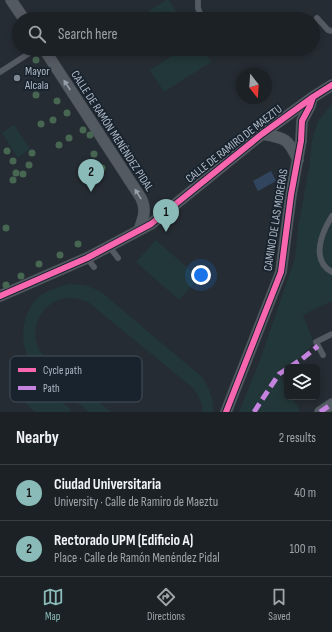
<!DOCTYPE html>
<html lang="en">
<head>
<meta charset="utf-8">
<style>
  :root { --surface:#1c2126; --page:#292e32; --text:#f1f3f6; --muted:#a0a3a7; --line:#3a3e43; --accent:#8bbbb9 }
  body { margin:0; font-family:"Sofia Sans Condensed",sans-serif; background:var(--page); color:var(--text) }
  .controls { position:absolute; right:12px; bottom:12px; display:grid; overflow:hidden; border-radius:6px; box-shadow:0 2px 6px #0003 }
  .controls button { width:36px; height:36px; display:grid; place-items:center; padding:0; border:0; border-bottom:1px solid var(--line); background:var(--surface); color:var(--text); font:20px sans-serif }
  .compass { position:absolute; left:236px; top:68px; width:36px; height:36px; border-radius:50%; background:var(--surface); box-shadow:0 2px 6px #0003; rotate:163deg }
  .you { position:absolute; left:201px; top:275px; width:14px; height:14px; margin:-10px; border:3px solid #fff; border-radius:50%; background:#1a73e8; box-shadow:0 0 0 6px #1a73e833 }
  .badge { display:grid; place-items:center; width:26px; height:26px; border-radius:50%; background:var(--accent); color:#111; font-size:13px; font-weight:700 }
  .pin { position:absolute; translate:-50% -33px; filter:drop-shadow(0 1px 2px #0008) }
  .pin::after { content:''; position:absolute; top:21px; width:14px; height:12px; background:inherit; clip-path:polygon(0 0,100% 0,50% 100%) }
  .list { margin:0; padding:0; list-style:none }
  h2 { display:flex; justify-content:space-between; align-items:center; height:52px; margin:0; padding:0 16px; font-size:17px }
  h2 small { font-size:13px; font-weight:400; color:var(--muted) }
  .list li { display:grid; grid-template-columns:26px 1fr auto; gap:12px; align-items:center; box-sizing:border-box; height:56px; padding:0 16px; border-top:1px solid var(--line) }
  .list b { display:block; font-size:15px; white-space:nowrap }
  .list p { margin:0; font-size:13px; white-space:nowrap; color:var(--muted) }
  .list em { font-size:13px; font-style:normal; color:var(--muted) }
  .icon { flex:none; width:22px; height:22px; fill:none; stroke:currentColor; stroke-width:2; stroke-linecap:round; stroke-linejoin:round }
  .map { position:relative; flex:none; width:332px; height:412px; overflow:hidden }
  .search { position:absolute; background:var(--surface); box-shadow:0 2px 6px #0003; left:12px; right:12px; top:12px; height:44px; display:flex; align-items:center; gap:10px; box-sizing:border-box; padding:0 14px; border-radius:22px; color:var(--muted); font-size:15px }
  .sheet { height:164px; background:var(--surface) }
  nav { display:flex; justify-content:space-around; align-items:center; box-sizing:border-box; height:56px; border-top:1px solid var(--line); background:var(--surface); font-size:11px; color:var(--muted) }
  nav a { display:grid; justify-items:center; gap:2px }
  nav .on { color:var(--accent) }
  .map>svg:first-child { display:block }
</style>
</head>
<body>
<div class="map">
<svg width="332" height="412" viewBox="0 0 332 412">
  <rect width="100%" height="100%" fill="#252c33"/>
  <path fill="#223739" d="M166,0H169L181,19H154L149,11Z
    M183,49H203L211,62L164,92L150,70Z
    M332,104V301L303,315L314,343L290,367H287V370L280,377L287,389V397H292L300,412H239L259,363L295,258L298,227L309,169L312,140L318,121Z
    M14,125L30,149L18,158L2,133Z
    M156,240L199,278L179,300L136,262Z
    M69,284L85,285L100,291L202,377C209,388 214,399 213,412H202C203,403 198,395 193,388L88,302C81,300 75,297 67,298C46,300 32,321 36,341C37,345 39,349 41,353L111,412H89C76,402 64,391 51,380C46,376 40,372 35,367C17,347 20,312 41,295C50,289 59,287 69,284Z
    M39,381L71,410L69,412H35L22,400Z"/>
  <path fill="#31465e" d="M271,171L276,181L258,191L253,181Z"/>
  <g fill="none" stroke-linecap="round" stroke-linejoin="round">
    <defs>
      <path id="lane" d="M198,0V8L202,19
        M317,18L328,30L332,31
        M221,49V50
        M0,72L36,49
        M332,216C322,232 310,260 332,272
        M109,246L118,258
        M87,258L94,267
        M323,355L316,342L332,334"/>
      <path id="street" d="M11,0L24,19
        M44,49L141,198C147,210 143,219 139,230
        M262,134C285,138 288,138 298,160
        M0,296L87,258L151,224L262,134L313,97L332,85
        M226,412L281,272L291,195L301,141L302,121L310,106L312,98
        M320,412L332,404"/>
    </defs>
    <use href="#lane" stroke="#42484e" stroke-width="6"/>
    <use href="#street" stroke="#42484e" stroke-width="12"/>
    <use href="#lane" stroke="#545a62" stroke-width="5.5"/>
    <use href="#street" stroke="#545a62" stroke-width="11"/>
    <path stroke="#c483df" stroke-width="5" stroke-dasharray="10 5" stroke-linecap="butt" d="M290,367L302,359L318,346
      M254,412L279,374L287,369
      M320,412L332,404"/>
    <defs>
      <path id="cycleway" d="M0,296L87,258L151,224L262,134L313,97L332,85
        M226,412L281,272L291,195L301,141L302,121L310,106L313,97"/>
    </defs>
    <use href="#cycleway" stroke="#18232e" stroke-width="8"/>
    <use href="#cycleway" stroke="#f766af" stroke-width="6"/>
  </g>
  <g fill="#476752">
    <circle cx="36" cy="60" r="3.5"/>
    <circle cx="36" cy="95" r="3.5"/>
    <circle cx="57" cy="101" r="3.5"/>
    <circle cx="67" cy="113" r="3.5"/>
    <circle cx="53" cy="120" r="3.5"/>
    <circle cx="41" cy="124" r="3.5"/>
    <circle cx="83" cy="130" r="3.5"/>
    <circle cx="90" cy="135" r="3.5"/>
    <circle cx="69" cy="138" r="3.5"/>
    <circle cx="59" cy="145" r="3.5"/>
    <circle cx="7" cy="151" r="3.5"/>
    <circle cx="32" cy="153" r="3.5"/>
    <circle cx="94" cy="154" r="3.5"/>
    <circle cx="13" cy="161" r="3.5"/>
    <circle cx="29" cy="165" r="3.5"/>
    <circle cx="88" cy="166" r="3.5"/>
    <circle cx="102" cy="168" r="3.5"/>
    <circle cx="16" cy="173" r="3.5"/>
    <circle cx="23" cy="174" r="3.5"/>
    <circle cx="13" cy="180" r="3.5"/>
    <circle cx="6" cy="228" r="3.5"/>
    <circle cx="78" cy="244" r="3.5"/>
    <circle cx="60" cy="255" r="3.5"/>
    <circle cx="39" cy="264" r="3.5"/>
    <circle cx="21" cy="276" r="3.5"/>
    <circle cx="6" cy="285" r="3.5"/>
  </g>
  <defs><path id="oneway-solid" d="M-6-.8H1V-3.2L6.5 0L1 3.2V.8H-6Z"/></defs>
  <g fill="#97a1ad">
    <use href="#oneway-solid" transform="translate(67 85) rotate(-123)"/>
    <use href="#oneway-solid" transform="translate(138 194) rotate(-122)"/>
  </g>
  <circle fill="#7d8893" stroke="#18232e" stroke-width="1.5" cx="17" cy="78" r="4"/>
  <g text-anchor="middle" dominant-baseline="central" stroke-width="3.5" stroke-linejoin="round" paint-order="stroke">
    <g font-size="12" fill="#adb9c6" stroke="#18232e" text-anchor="start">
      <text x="25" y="71">Mayor<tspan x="25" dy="14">Alcala</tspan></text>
    </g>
    <g font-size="12" fill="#adb9c6" stroke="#18232e">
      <text transform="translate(112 131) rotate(57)">CALLE DE RAMÓN MENÉNDEZ PIDAL</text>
      <text transform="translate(234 144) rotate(-38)">CALLE DE RAMIRO DE MAEZTU</text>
      <text transform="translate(276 220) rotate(-81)">CAMINO DE LAS MORERAS</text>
    </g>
  </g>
  <rect x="10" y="356" width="132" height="46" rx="6" fill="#18232e" stroke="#45505c" stroke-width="1"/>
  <rect x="18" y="368" width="18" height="4" fill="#f766af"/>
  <rect x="18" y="386" width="18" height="4" fill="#c483df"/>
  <g font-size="11" fill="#adb9c6">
    <text x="43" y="374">Cycle path</text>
    <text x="43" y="392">Path</text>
  </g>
</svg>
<div class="controls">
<button><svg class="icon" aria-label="layers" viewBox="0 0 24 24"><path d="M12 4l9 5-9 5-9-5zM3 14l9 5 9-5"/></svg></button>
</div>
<svg class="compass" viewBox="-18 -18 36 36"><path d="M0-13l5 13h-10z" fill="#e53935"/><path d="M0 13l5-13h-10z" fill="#a0a3a7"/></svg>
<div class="you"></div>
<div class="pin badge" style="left:166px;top:232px">1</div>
<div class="pin badge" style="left:91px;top:192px">2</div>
<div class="search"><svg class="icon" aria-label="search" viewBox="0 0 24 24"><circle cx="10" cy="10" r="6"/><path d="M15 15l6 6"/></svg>Search here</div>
</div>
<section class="sheet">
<h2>Nearby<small>2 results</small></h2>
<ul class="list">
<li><span class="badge">1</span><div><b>Ciudad Universitaria</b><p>University · Calle de Ramiro de Maeztu</p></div><em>40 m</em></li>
<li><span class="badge">2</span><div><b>Rectorado UPM (Edificio A)</b><p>Place · Calle de Ramón Menéndez Pidal</p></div><em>100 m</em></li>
</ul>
</section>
<nav>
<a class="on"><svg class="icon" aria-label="map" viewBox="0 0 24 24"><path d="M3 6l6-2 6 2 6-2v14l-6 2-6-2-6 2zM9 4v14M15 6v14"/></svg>Map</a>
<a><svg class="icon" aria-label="directions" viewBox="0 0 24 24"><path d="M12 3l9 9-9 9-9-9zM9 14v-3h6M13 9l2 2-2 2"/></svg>Directions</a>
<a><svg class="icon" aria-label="saved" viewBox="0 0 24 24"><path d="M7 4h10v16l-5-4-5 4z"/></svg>Saved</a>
</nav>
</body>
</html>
